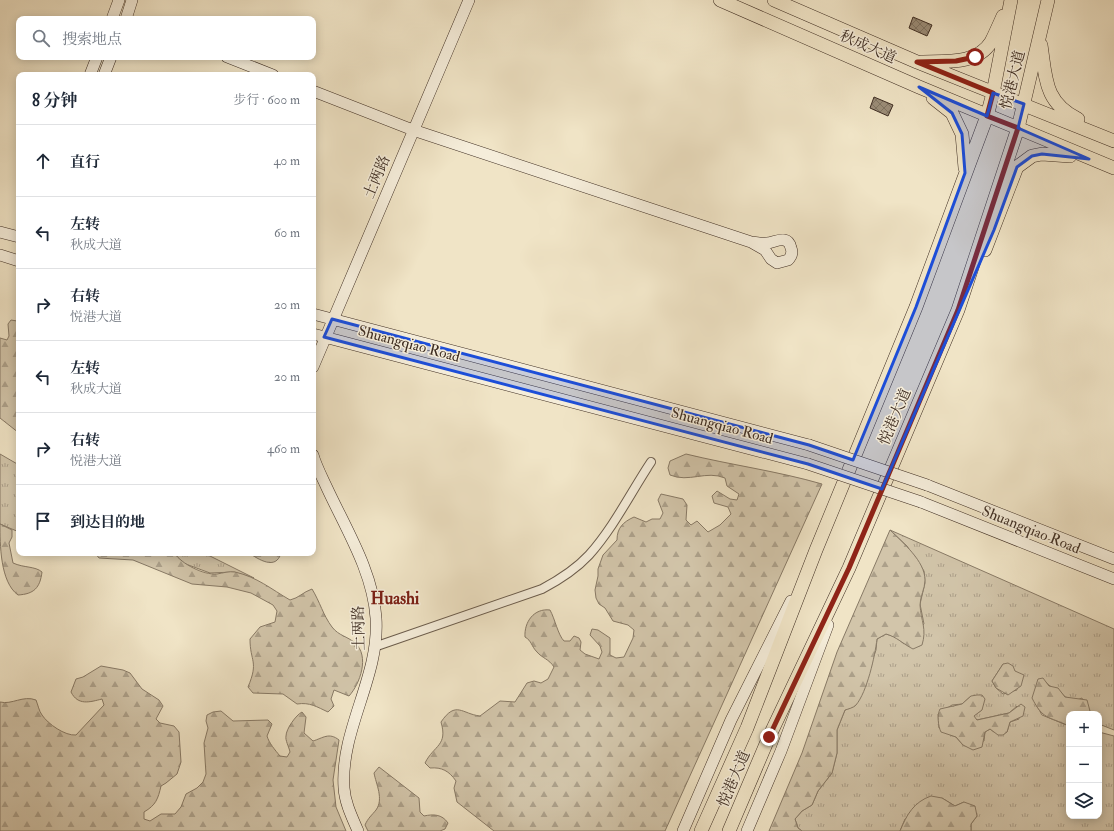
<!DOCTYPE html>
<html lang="zh">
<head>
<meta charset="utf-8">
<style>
  :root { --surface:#fff; --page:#f2f2f3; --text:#1f2937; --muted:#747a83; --line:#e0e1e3 }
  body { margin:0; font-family:"IM FELL Double Pica","Noto Serif SC",serif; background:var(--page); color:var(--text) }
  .controls { position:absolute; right:12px; bottom:12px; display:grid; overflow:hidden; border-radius:8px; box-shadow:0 2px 10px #0003 }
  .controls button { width:36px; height:36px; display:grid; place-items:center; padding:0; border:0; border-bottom:1px solid var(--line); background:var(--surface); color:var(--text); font:20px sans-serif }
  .stop { position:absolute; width:12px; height:12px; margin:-9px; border:3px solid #8f2418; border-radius:50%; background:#fff }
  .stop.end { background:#8f2418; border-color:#fff; box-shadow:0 1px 4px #0008 }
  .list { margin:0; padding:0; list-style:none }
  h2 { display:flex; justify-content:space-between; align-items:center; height:52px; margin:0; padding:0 16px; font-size:17px }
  h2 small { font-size:13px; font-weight:400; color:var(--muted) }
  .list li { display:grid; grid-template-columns:26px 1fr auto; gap:12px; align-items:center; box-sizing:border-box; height:72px; padding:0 16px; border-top:1px solid var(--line) }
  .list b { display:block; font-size:15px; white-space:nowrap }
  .list p { margin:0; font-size:13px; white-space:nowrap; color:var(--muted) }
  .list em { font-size:13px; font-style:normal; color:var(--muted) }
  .icon { flex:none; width:22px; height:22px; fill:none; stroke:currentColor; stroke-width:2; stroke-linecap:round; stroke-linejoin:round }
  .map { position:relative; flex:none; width:1114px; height:831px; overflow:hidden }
  .search { position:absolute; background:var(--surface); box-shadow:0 2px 10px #0003; left:16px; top:16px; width:300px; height:44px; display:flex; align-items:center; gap:10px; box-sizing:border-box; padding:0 14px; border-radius:8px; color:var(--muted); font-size:15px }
  .panel { position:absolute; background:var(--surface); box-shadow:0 2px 10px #0003; left:16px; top:72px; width:300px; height:484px; border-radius:8px }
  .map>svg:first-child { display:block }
</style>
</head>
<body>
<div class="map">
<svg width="1114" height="831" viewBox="0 0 1114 831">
  <defs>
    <pattern id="grass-tufts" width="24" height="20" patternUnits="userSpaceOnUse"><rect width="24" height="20" fill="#d2c5aa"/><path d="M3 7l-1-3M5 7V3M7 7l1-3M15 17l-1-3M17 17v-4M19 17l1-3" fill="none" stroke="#aca08a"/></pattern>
    <pattern id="forest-firs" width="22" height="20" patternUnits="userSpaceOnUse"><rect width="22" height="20" fill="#d2c5aa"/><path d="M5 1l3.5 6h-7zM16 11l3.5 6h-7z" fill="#aca08a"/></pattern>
    <pattern id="building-cross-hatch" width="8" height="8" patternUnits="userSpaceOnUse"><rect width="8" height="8" fill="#9b8d78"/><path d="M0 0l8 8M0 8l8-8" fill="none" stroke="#807462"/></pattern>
  </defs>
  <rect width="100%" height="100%" fill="#f0e4c6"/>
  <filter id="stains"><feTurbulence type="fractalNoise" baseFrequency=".005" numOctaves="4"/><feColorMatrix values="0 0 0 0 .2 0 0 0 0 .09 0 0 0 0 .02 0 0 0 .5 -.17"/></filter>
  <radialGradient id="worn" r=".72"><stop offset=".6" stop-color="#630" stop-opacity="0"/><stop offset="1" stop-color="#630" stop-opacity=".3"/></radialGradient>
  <path fill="url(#grass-tufts)" stroke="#887a66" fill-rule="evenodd" d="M0,454L19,465V532L0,524Z
    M890,530L1114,629V730L1099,724V714H1075L1086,713L1082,698L1077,700L1065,697C1060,689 1051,689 1046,682L1037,706L1042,715L1069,726V816H1099V732L1114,736V831H971V824L977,816L964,802L955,806L942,798L905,819L900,831H802L798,828L795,819L802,811L812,805L818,791L832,773L837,753V730L845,710L855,706L876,650L877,639L886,634L896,637L904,644L924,624L920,604L925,583L924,571L907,546ZM1003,664L1015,671L1017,690L1003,694L996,688L992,681ZM971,696L982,710L973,716L977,720L1009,713L1017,706L1019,719L1010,722L1007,732H994L990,729L985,732L984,741L963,745L956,737L939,728L938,714L952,705L962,704Z
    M174,553H204L254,578L234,572L210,573L183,563Z"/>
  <path fill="url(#forest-firs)" stroke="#887a66" d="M11,320L17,321L19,325V433L0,418V338L7,340L9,336L8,324Z
    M686,454C731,465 777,471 822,484L665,831H494L457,802L454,788L456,781C449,771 442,767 430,768L425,763C434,745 448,746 441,722C456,700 462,714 480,716L500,701L515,702L527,683L534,681L541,683L548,679L554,667C549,659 542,658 537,652C531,646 532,641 525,637C524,622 534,608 550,610C555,619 558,635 564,641H570L574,636L579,638L581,642L580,650L585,654L599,659L602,652L600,646L590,635L592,629L598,630L610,638V655L616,658L624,657L633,638L634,630L628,625L613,621L605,608L599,604L596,598L595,590L598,576V569L603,555L617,540C617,528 623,522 634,517L646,522L652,519H660L663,513L658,500L661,494L683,499L687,505L686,520L691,525L697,521L708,532L720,525L731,514L728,507L714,503L712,496L717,491L730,499L737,500L739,494L727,486L725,478C706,470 689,483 670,475L668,468L670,461Z
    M0,524L12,530V537L9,543L13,563C24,568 35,566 42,572C40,588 34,594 18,595C0,582 0,544 0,524Z
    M890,530C903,543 925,561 925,580C925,589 920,596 920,605C921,621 927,629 922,645L913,649C903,644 897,637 886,634L877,639C875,656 867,692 856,705C853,708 848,709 845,710L837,730V753L832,773L818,791L812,805L802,811L795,819L798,828L802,831H769L802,753L837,652Z
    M95,553H174C182,564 203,575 217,574C223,573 229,571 235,572C257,577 271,589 290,600C299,598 303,592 312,589C320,602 323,615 332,627C339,636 347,636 355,643C370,656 360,684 349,696L334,690L331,699L334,706L328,712C317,707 310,702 297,704L283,694L253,693L248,687C259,661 250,662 250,639L260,627L275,622L277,611L273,605L251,593L227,587L192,584L133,560L99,558Z
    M249,553H281C276,571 258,559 249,553Z
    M1008,663L1013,666L1015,671L1024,675L1021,686L1008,695L996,688L992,681L1003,664Z
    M101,666L123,670L130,673L142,689L159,700L163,706L156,719L160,723L174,726L179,732L181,762L177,774L166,783L161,786C158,799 156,805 144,812V819L150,821L161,814H175L181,807L186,794L197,788L203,782L206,774L204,743L208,728L206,721L207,715L213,712L221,711L233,721L268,720L272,724L267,736C269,743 275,750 280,756L287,757L290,752C289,747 285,740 286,736C286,729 296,715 302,712L306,717L304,733L313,741C323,738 329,732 339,740L333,780L336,807L346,831H0V702C12,705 23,695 36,700C38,705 39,711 42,715C48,724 65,736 76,735L104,705L102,699C90,702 78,706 71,692L76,679L83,677Z
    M1043,678L1049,686L1058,688L1065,697L1087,700L1090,711L1086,713L1069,714V726C1048,716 1043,720 1032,698L1038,679Z
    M977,695H982L985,699L982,710L974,716L977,720L1009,713L1021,704L1025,707L1023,716L1010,722L1007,732L1003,735H998L990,729L985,732L982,747L973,750L963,745L956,737L941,732C938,726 937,715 940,709L962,704L971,696Z
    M379,767L419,798L420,812L424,816C433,814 442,814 448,823L445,829L440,831H368L365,825C368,818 372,815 376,810C384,799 376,784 374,773Z
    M931,796L942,798L955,806L964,802L975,806L977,816L971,824V831H900C907,814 914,802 931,796Z"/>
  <path fill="url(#building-cross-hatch)" stroke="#3f2e23" d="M913,17L932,25L927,36L909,28Z
    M874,97L893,105L888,116L870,108Z"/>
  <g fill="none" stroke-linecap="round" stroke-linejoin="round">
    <defs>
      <path id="street" d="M377,646L542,589C559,580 576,569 589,555C614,527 631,492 651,462"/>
      <path id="secondary" d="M112,19L119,0
        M126,19L132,0
        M227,57L273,75
        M90,75L97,57
        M104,75L111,57
        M313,91L413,130L751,242C756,242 762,244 767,243C776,242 788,234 791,248C793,253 791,257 788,260L777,263L771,259L765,250L751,242
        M0,232L19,237
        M0,255L19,261
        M313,314L809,445
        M313,334L808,464
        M313,367L469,0
        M313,455C316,466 322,477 327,488C346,529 373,572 376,618C380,677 340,729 344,788C345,803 352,817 358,831
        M927,485L1114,559
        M921,502L1114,579
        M683,831L731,720L791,601
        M747,831L781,751L828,625"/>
      <path id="primary" d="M720,0L919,87L1114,168
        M774,0L917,62L1114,141
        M1041,45C1046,78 1044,102 1078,119
        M921,62C945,61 977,65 991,42C995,34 999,25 1003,16
        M933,98L952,113L962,134L965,168
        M985,250L1017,167L1032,156L1042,154L1070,156
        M701,831L747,728L816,550L916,307L987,116L993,93L1011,0
        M729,831L769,737L849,568L958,310L1018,128L1048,0"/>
    </defs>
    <use href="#street" stroke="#6b5c4c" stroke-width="10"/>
    <use href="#secondary" stroke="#3f2e23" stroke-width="12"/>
    <use href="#primary" stroke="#3f2e23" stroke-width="14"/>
    <use href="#street" stroke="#f5edda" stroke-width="8"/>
    <use href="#secondary" stroke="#f5edda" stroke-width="11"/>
    <use href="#primary" stroke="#f0e4c6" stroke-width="13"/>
    <defs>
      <path id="secondary-bridge" d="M809,445L927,485
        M808,464L921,502"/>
    </defs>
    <use href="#secondary-bridge" stroke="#3f2e23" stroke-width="12" stroke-linecap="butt"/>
    <use href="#secondary-bridge" stroke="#f5edda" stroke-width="11"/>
  </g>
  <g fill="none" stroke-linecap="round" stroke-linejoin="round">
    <path stroke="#8f2418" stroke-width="5" d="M769,737L849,568L958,310L1018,128L987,116L993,93L917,62L956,61L975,57"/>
  </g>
  <path fill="#1d4ed8" fill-opacity="0.2" stroke="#1d4ed8" stroke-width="3" stroke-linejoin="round" d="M919,87L987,116L993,93L1024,104L1018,128L1089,159L1042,154L1032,156L1017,167L994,230L882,489L808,464L324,337L332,319L809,445L853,460L916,307L965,173L962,134L952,113Z"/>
  <g text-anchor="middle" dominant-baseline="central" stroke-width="3" stroke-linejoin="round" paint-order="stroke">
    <g font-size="15" fill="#3f2e23" stroke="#f5edda">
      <text transform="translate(868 47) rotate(24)">秋成大道</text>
      <text transform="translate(1013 80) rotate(-76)">悦港大道</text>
      <text transform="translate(377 177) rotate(-67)">土两路</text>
      <text transform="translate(409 344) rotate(15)">Shuangqiao Road</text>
      <text transform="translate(895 417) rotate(-67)">悦港大道</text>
      <text transform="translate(722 426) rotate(15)">Shuangqiao Road</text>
      <text transform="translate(1031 530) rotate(22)">Shuangqiao Road</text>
      <text transform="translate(359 628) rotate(-91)">土两路</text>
      <text transform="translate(734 779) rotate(-67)">悦港大道</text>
    </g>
    <g font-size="17" font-weight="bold" fill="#7a1f14" stroke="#f5edda">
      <text x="395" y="598">Huashi</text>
    </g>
  </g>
  <rect width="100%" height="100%" filter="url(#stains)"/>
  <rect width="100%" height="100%" fill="url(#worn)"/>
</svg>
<div class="controls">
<button>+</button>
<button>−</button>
<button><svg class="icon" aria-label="layers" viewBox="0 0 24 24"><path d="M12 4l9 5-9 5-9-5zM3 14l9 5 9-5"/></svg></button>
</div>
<div class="stop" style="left:975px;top:57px"></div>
<div class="stop end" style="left:769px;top:737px"></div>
<div class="search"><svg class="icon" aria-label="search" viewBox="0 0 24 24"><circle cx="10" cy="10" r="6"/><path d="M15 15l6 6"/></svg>搜索地点</div>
<section class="panel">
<h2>8 分钟<small>步行 · 600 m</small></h2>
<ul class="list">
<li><svg class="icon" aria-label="ahead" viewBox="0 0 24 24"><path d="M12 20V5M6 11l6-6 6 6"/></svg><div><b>直行</b></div><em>40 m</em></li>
<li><svg class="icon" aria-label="left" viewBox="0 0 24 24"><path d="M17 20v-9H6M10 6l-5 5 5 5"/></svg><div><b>左转</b><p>秋成大道</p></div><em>60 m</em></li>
<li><svg class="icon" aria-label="right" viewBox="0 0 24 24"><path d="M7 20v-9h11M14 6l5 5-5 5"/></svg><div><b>右转</b><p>悦港大道</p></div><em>20 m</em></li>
<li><svg class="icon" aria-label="left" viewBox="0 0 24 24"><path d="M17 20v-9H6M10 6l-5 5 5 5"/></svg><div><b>左转</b><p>秋成大道</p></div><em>20 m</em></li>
<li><svg class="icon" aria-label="right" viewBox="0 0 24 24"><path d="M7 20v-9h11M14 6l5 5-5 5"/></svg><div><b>右转</b><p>悦港大道</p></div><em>460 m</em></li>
<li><svg class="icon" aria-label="arrive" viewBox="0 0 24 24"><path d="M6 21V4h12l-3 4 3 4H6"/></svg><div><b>到达目的地</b></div></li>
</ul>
</section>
</div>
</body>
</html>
